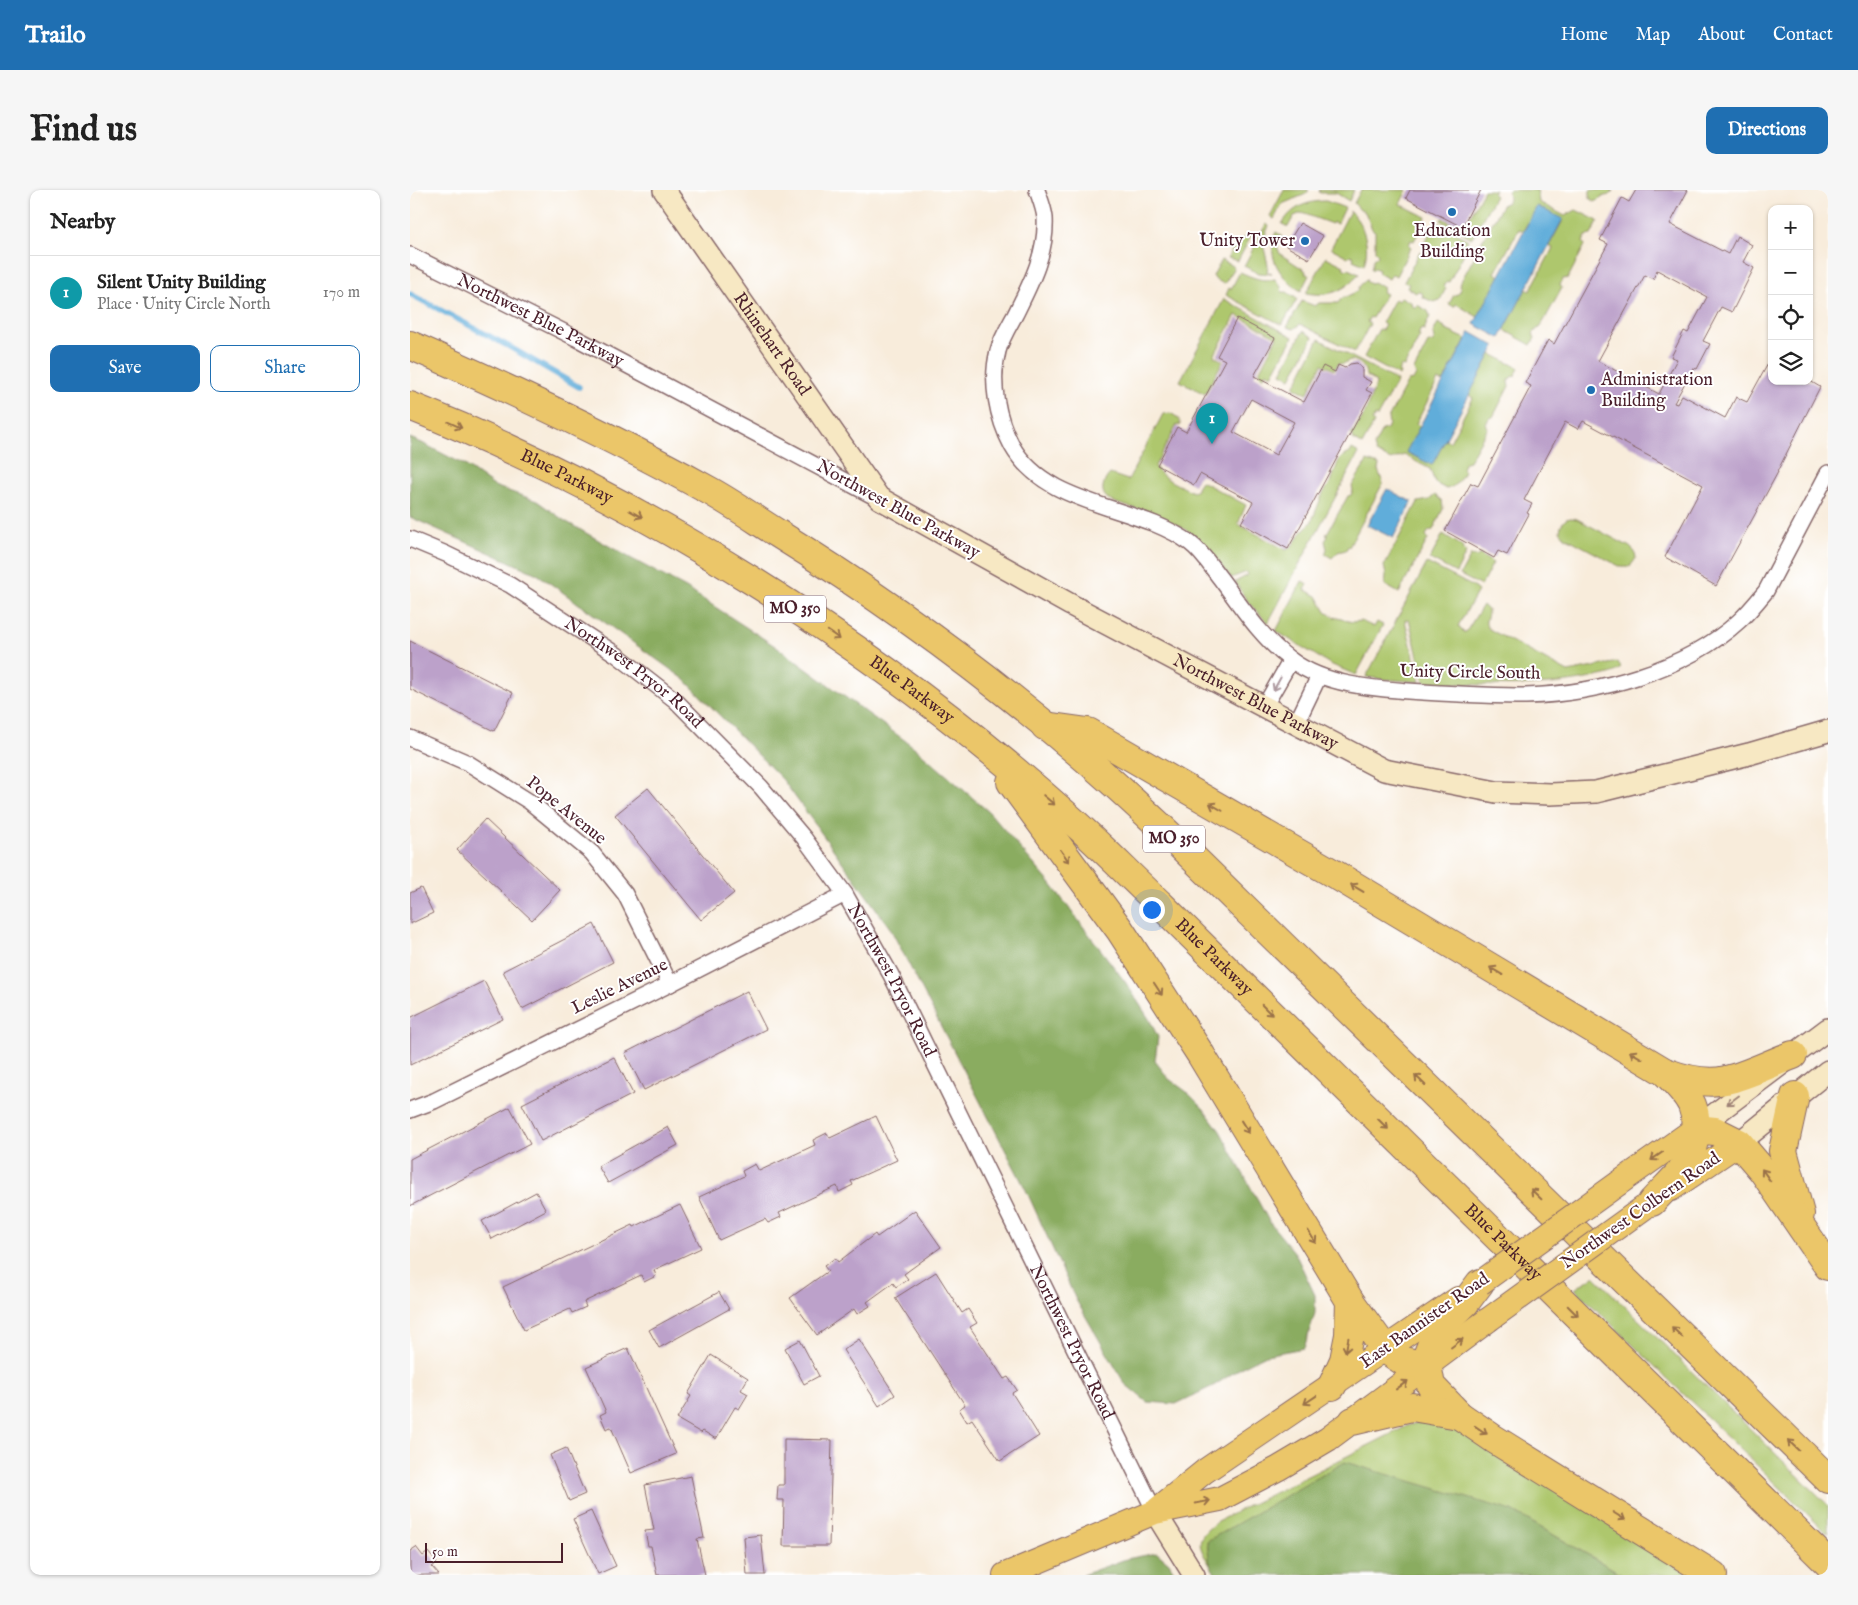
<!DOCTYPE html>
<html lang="en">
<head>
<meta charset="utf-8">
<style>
  :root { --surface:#fff; --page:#f6f6f6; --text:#222; --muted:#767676; --line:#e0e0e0; --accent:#1f6fb2 }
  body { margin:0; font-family:"IM FELL English",serif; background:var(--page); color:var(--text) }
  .controls { position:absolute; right:15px; top:15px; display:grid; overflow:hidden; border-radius:10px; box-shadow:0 1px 4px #0004 }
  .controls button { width:45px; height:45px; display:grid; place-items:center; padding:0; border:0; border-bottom:1px solid var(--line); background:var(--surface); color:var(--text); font:25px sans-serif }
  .scale { position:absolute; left:15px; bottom:12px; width:138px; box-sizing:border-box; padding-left:5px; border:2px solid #4a1f2b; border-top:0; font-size:14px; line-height:18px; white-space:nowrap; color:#4a1f2b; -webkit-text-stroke:4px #fff; paint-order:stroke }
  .you { position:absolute; left:741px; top:719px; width:18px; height:18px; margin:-12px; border:4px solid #fff; border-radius:50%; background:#1a73e8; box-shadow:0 0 0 8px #1a73e833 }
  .badge { display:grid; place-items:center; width:32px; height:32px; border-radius:50%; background:var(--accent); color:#fff; font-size:16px; font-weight:700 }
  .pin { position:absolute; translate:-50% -41px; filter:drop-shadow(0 1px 2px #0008) }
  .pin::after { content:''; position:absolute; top:26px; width:18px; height:15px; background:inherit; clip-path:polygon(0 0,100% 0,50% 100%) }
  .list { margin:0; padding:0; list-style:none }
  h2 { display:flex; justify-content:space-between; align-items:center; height:65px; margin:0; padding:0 20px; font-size:21px }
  h2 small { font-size:16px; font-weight:400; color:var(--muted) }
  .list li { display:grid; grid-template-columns:32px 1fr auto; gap:15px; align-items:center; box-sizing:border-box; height:75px; padding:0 20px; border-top:1px solid var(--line) }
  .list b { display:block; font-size:19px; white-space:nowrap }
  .list p { margin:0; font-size:16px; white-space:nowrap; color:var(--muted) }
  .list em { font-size:16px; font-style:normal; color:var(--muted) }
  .actions { display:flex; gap:10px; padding:15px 20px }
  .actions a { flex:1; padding:11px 0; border:1px solid var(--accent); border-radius:10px; text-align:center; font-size:18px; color:var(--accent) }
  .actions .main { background:var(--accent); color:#fff }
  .icon { flex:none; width:28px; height:28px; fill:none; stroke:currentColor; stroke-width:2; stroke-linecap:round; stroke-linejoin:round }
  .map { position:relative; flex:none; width:1418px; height:1385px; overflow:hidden; border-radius:10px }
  header { display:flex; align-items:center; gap:30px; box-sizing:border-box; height:70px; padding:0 25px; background:var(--accent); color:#fff }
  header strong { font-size:24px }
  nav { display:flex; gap:28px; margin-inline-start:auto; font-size:18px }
  .intro { display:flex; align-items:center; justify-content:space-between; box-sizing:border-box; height:120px; padding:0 30px }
  h1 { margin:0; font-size:35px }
  .button { padding:12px 22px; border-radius:10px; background:var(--accent); color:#fff; font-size:18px; font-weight:700 }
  main { display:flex; gap:30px; padding:0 30px }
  aside { flex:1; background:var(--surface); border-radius:10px; box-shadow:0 1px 4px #0004 }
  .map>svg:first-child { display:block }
</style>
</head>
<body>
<header>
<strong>Trailo</strong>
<nav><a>Home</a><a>Map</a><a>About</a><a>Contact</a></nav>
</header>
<div class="intro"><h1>Find us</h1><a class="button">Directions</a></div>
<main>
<aside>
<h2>Nearby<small></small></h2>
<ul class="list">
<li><span class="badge" style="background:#0f9aa8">1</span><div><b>Silent Unity Building</b><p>Place · Unity Circle North</p></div><em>170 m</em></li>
</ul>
<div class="actions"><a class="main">Save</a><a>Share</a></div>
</aside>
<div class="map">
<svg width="1418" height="1385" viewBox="0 0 1418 1385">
  <rect width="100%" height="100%" fill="#fff"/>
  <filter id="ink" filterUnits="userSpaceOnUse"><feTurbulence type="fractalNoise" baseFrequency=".02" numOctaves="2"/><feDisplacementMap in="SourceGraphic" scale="10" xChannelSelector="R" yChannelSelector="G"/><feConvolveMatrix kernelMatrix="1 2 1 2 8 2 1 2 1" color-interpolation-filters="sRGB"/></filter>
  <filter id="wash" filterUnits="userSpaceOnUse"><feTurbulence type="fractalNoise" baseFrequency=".0096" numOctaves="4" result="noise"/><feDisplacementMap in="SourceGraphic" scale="20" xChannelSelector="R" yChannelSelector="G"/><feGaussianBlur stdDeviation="1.12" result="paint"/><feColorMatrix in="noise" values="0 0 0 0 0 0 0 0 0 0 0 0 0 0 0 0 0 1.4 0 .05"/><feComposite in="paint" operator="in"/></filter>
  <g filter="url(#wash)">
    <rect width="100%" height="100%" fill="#f8ecdb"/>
    <path fill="#aec76d" stroke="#7c734c" d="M874,0H899L896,4L872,14L864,29L860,26Z
      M909,0H944L939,11L926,3H910Z
      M951,0H997L990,14L1016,27L1004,51L1001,50L999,55L1001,57L986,86L982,84L979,89L968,83L969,80L964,78L962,80L961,79L964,67H967L968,64L965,61V41L962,39L955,22L950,20L944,13Z
      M1074,0H1085L1083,4L1085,6L1062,48L1031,31L1032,28L1053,39Z
      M1099,0H1127L1129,12L1155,26L1166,20L1188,31L1181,45L1176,46L1173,52L1175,55L1158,88L1153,89L1150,95L1152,98L1130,138L1127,139L1123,144L1125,148L1121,155L1094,140L1116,99L1120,101L1143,58L1139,56L1153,30L1128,16L1113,41L1109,39L1085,83L1090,86L1068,127L1046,114L1044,117L1039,114L1044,105L1048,104L1051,99L1049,95L1067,62L1071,61L1074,57L1072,51L1093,14C1104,10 1096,7 1099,0Z
      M1180,0H1204L1199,5L1191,7L1186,12L1180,9Z
      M916,11L935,18L927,34L923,32L922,34L892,23L884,26L878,37L872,34C882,17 897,11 916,11Z
      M940,21C955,36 960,55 954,75L943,70L944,67L940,65L938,67L921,58Z
      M1026,32L1058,50L1055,55L1058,56L1039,92L1037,91L1034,96L1036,98L1030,110L1024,112L1012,107L1013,104L1008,101L1006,103L997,98L999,94L994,92L1010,61L1013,63L1016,58L1013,56Z
      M856,34L859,36L855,45L852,57L854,58L858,75L857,82L862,84L848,83L834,76Z
      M866,42L872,46L867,56L870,64L896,81L895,83L899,85L891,101C871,89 855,66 866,42Z
      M842,44L828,71L818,68L826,52Z
      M916,67L934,76L933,78L937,80L938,79L949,84C934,102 918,107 896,103Z
      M811,70L823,76L824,79L814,94L805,89L803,86Z
      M830,82C842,87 852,92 865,89L871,97L872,102H877L887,109L872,135L816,105L819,98L821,99Z
      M956,89L957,92L961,94L963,92L974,98L972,102L976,104L962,128L960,127L957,132L960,134L945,162L890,134L884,139L877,137L892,111L905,116L909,113H928L931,109L948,101L949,97Z
      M991,107L1002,113L1001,115L1006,118L1007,115L1018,121L1020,126L1014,140L1011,139L1008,145L1010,146L994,177L991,176L988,182L990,183L989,186L954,167L969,139L972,140L975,135L972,133L985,109L988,111Z
      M814,109L883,147L862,185L856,182L853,188L850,185V180L867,147L826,125L804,166L813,171L795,204L770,191Z
      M1028,133L1035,137L1034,139L1056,149L1033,192L1028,190L1006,234L1010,236L997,262L1022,275L1035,250L1040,252L1063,208L1059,205L1081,164L1109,178L1105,186L1101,187L1098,192L1099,196L1083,227L1079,228L1076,234L1078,238L1059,271L1055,272L1052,278L1054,282C1049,290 1046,297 1036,299L1025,293L1020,279L994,265L981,270L966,263L964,256L972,240L977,239L979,234L978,229L998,191L1003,190L1006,185L1004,180L1018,153L1023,152L1025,148L1023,143Z
      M893,141L903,147L881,188L871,183Z
      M909,149L987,191L967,227L965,226L962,231L964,233L952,255L943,249L944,247L941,245L954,225L966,194L965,191L956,186C955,176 950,171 940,170L933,174L929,173L924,180L912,174L897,204L884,197Z
      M760,223C766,226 771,229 770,236L767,235L745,276C753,290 769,295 783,302L787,300V297L791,291L836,315L828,334L876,360L882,356L895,338L901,333L913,303L921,292L928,272L932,267L940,263L942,259L949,263L858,433L838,412L825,392L838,385L837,382L821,388C812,377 804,364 794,354C779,338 757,330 737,322C727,318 705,315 697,308C689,301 694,290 700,284L718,290L753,224Z
      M957,271L969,275L968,280L973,293L939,357L938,356L936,360L928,362L922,368L915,364L917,359L915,351L918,346L916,345L938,306L941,305L943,301L942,296Z
      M1025,305L1032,311L1033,319L1023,340L1019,341L1016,345L1018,349L989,403L975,395L976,385L974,376L1008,312L1019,310Z
      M1161,328L1167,329L1220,357L1225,362L1226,368C1222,375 1219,378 1211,377L1155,347L1150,341L1151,335L1156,329Z
      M1033,344L1052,356L1053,360L1056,363L1046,383L1020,369Z
      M1069,364L1083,373L1071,396L1050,385L1061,365L1067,367Z
      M1017,373L1062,396L1068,401L1048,436L1053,442H1056L1073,415L1078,420C1079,428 1072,432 1079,439L1158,482L1208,472L1211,478C1204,484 1195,485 1186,487C1130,500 1071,495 1014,492L999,429L995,430L1010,492L971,489L956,487Z
      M892,391L898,394L895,400L907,406L916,422L924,427L942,432L951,431L964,437L967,432L973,435L946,485L920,474L866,441Z
      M1184,1086L1418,1315V1344L1165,1099Z
      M1016,1231L1044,1236L1281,1385H1213L1102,1321L797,1351L800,1375C785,1352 787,1347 808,1331L999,1235Z"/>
    <path fill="#8aac60" stroke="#6a6646" d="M0,248L12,253L55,275L84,296L127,311L155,331L222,369L276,398L365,456L504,557L579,622L640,693L716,793L739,829L748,847L745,871L759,889L777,902L793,918L810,941L860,1033L885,1063L905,1105V1123L894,1158L856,1165L832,1177L805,1195L766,1214L737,1212L715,1194L666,1110L616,1000L480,738L373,590L274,489L127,384L0,327Z
      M935,1272L1102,1321L1213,1385H806L800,1375L797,1351Z
      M747,1363L759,1373L766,1385H672L716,1369Z"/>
    <path fill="#61adda" stroke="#566682" d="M1127,16L1153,29L1090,148L1064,134Z
      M1060,142L1085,156L1022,275L996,262Z
      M977,299L1002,312L983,348L957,335Z"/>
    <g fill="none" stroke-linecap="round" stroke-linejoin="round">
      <path stroke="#61adda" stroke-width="5.5" d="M0,104L98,156L169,197"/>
    </g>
    <g id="blocks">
      <path fill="#bca1ca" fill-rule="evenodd" d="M1000,0H1071L1052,37L996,8Z
        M1226,0H1278L1260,34L1318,64L1327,46L1342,55L1333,72L1344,78L1322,122L1311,117L1293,151L1300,154L1287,179L1283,178L1264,213L1267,214L1272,205L1315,228L1326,207L1337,212L1360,170L1362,171V191H1400L1410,197L1367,282H1368L1306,396L1255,367L1293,295L1173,231L1168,239L1155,232L1114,310L1122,314L1117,323L1119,324L1097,365L1088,361L1084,368L1035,341L1061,293L1068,296L1121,196L1115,193L1138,150L1144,154L1198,54L1190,50L1212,8L1219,12ZM1247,80L1297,107L1278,143L1274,141L1261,167L1267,169L1249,204L1188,171L1235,85L1243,89Z
        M890,33L913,46L899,69L876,56Z
        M827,128L865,148L844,186L894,212L913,176L925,182L928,175L935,178L940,174L947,173L952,179V187L961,192L956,200L962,203L878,359L831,333L843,312L790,284L784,295L747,275L767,237L776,242L815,170L807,166ZM841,209L884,232L866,265L823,242Z
        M0,451L103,503L84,541L0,499Z
        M238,598L324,703L291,730L205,625Z
        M75,629L150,700L122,730L47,660Z
        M11,698L23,723L0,734V703Z
        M184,734L203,772L112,819L93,781Z
        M74,791L93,829L0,875V828Z
        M337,801L356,839L234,900L215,863Z
        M204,867L223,904L131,951L112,914Z
        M100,917L120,954L0,1016V969Z
        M466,926L487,970L441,991L443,995L429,1002L427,996L369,1023L371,1027L358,1033L355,1029L309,1050L289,1007L334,986L332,981L345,974L349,981L405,955L403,950L417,943L420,948Z
        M258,937L268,955L198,993L188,976Z
        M126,1002L136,1020L82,1049L72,1031Z
        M270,1015L291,1058L244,1080L246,1086L234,1092L231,1085L174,1112L176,1117L162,1123L160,1119L114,1140L93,1097L223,1035L224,1037Z
        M505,1020L531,1057L494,1084L498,1089L486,1097L483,1093L457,1112L460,1116L447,1124L444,1119L407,1145L380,1108L418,1081L414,1076L425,1068L428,1072L465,1044L467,1047Z
        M526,1082L552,1123L558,1119L567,1133L560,1137L594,1189L598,1187L607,1200L602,1203L629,1246L590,1271L562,1229L557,1232L549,1219L555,1215L485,1108Z
        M309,1102L319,1119L249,1158L239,1140Z
        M449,1149L485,1205L469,1216L433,1160Z
        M390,1150L409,1186L394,1194L375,1158Z
        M218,1158L266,1264L221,1283L201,1237L196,1239L190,1225L196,1222L176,1177Z
        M301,1165L338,1188L331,1200L338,1204L329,1219L325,1217L306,1249L293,1241L291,1243L267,1229L281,1206L278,1204Z
        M374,1249L422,1250L419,1356H373L374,1310H367L368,1295H374Z
        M156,1258L175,1304L159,1311L140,1265Z
        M281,1286L294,1348L287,1349L295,1385H247L241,1356H238L235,1341L244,1340L235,1295Z
        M181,1321L206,1376L188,1384L163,1329Z
        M351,1345L355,1385H337L334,1347Z
        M6,1357L13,1366L18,1362L27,1373L22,1377L29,1385H0V1361Z"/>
    </g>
  </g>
  <g filter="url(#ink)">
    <use href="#blocks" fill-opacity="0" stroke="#876769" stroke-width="1"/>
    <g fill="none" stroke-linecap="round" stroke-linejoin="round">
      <defs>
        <g id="street">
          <path d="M627,0C630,9 634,18 635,28C637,63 620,95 605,125C599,136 591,149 588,161C580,192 587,228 602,256C637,318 727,314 780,353C792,362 800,375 810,388C831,416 852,449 881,470C917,497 970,499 1013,502C1047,504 1082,506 1116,506C1187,504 1276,480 1329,431C1339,422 1347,412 1356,401L1418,283"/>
          <path id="s1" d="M0,65L166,148L467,308"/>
          <path id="s2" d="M0,349L36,364L100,395L207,465L265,510L351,597L394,648L435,704L481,785L745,1322"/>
          <path d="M854,517L881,470"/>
          <path d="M886,534L909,486"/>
          <path d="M0,548L58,573L120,612L182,663L215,704L260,794"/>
          <path d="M0,920L24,911L260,794L435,704"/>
        </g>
        <g id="secondary">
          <path id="s3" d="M254,0L469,308L661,415L974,580L1086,602L1140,604L1186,602L1339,564L1418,541"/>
          <path d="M1285,939L1418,839"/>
          <path d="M1329,953L1418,881"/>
          <path d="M745,1322L784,1385"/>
        </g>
        <path id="primary" d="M1209,993L1285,939
          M1261,999L1329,953
          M748,1319L795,1281L1048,1109
          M595,1385L745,1322L810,1309L869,1278L918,1249L1078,1130"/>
        <g id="highway">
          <path d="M0,155C102,200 203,247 300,301C323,314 345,329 367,343C479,412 586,491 685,577C714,602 742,629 770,655L1418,1289"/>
          <path id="s4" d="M0,216C234,309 467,457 655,624C688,653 719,685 751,715L1418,1373"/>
          <path d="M635,536L678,542L926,685L1255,882C1265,892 1276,902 1282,915C1290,936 1284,963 1271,981C1262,992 1251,1002 1242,1012"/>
          <path d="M601,592L710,740L791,865L940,1111L975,1159L993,1171L1017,1176"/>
          <path d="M1255,882C1274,889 1296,895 1316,890C1336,886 1363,872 1383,865"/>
          <path d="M1385,906L1373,961L1390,1024"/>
          <path d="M1285,939L1305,941L1329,953L1353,981L1418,1076"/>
          <path d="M1070,1093L1055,1113L1035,1132L1021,1156L1016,1169L1021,1196L1049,1225L1084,1249L1303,1385"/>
          <path d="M922,1196L934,1170L939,1145L940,1111"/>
          <path d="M943,1231L1002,1217L1049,1225"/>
        </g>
      </defs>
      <use href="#street" stroke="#876769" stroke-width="18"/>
      <use href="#secondary" stroke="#876769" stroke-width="24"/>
      <use href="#primary" stroke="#876769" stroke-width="26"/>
      <use href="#highway" stroke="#876769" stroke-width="30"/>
      <use href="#street" stroke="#fff" stroke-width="15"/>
      <use href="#secondary" stroke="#f7e8c3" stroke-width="21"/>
      <use href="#primary" stroke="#ebc669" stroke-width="24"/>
      <use href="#highway" stroke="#ebc669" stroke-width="28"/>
      <defs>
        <path id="primary-bridge" d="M1070,1093L1209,993
          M1078,1130L1235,1017"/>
      </defs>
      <use href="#primary-bridge" stroke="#876769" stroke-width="26" stroke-linecap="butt"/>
      <use href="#primary-bridge" stroke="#ebc669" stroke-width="24"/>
    </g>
    <defs><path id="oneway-shaft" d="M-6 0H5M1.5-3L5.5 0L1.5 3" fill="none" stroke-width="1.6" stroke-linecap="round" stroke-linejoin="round" transform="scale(1.25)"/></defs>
    <g stroke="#9a724a">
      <use href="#oneway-shaft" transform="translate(45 235) rotate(24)"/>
      <use href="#oneway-shaft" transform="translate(226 324) rotate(29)"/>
      <use href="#oneway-shaft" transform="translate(424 445) rotate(35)"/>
      <use href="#oneway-shaft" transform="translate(639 610) rotate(40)"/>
      <use href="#oneway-shaft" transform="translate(806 617) rotate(-150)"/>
      <use href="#oneway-shaft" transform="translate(655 666) rotate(54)"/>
      <use href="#oneway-shaft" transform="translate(947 698) rotate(-149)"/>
      <use href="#oneway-shaft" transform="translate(1086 781) rotate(-149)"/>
      <use href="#oneway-shaft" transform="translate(748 799) rotate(57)"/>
      <use href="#oneway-shaft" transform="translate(857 820) rotate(45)"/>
      <use href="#oneway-shaft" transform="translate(1226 865) rotate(-149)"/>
      <use href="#oneway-shaft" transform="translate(1010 890) rotate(-136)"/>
      <use href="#oneway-shaft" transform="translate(973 934) rotate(45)"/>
      <use href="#oneway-shaft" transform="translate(835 937) rotate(58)"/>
      <use href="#oneway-shaft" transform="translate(1247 966) rotate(145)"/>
      <use href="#oneway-shaft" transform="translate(1356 985) rotate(-125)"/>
      <use href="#oneway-shaft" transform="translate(1126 1004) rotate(-136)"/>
      <use href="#oneway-shaft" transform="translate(902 1047) rotate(59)"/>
      <use href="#oneway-shaft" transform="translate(1163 1121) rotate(45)"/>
      <use href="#oneway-shaft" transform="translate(1267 1142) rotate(-136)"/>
      <use href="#oneway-shaft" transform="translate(1047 1153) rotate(-37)"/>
      <use href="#oneway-shaft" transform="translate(937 1155) rotate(101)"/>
      <use href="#oneway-shaft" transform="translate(992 1195) rotate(-36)"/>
      <use href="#oneway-shaft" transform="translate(900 1210) rotate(146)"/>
      <use href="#oneway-shaft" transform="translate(1071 1240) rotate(34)"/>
      <use href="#oneway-shaft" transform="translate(1383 1255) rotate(-136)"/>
      <use href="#oneway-shaft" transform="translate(793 1312) rotate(-11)"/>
      <use href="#oneway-shaft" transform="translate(1209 1326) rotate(32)"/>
    </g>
    <use stroke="#ae9aa0" href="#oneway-shaft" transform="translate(867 494) rotate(119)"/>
    <use stroke="#a08477" href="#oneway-shaft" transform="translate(1323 910) rotate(143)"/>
  </g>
  <g fill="#1f6fb2" stroke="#fff" stroke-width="2">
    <circle cx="1042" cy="22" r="5"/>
    <circle cx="895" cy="51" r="5"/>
    <circle cx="1181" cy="200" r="5"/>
  </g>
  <g text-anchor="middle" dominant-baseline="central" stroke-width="4" stroke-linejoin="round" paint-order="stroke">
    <g fill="#fff" stroke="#80626b" stroke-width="1">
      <rect x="354" y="405.5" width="62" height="27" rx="4"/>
      <rect x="733" y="635.5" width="62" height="27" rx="4"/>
    </g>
    <g font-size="16" font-weight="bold" fill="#4a1f2b">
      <text x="385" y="419">MO 350</text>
      <text x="764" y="649">MO 350</text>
    </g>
    <g font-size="18" fill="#4a1f2b" stroke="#fff">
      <text x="1042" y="41">Education<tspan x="1042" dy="21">Building</tspan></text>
      <text x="885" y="51" text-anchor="end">Unity Tower</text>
      <text x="1191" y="190" text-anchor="start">Administration<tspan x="1191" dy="21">Building</tspan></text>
    </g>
    <g font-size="18" fill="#4a1f2b" stroke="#fff">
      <text stroke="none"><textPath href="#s1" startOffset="146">Northwest Blue Parkway</textPath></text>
      <text stroke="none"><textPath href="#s3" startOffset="188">Rhinehart Road</textPath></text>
      <text stroke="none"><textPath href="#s4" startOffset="172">Blue Parkway</textPath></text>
      <text transform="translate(488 320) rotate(29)">Northwest Blue Parkway</text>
      <text transform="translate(1060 483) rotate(1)">Unity Circle South</text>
      <text stroke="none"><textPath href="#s2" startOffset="262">Northwest Pryor Road</textPath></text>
      <text stroke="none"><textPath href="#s4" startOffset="578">Blue Parkway</textPath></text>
      <text stroke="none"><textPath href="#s3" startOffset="804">Northwest Blue Parkway</textPath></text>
      <text transform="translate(156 621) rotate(39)">Pope Avenue</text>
      <text stroke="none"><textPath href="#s4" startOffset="982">Blue Parkway</textPath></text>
      <text stroke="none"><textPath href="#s2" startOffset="668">Northwest Pryor Road</textPath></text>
      <text transform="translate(210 797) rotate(-26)">Leslie Avenue</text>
      <text transform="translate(1231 1021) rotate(-35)">Northwest Colbern Road</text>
      <text stroke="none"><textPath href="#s4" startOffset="1388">Blue Parkway</textPath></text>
      <text transform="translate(1015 1131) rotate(-35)">East Bannister Road</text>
      <text stroke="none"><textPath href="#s2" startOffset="1072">Northwest Pryor Road</textPath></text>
    </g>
  </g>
</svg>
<div class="controls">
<button>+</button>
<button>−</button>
<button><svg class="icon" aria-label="locate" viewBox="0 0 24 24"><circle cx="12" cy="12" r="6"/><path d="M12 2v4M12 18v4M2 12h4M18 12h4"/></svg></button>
<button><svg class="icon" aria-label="layers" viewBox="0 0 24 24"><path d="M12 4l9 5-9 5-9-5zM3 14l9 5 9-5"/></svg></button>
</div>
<div class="scale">50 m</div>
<div class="you"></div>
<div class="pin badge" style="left:802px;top:254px;background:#0f9aa8">1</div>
</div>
</main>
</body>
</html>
